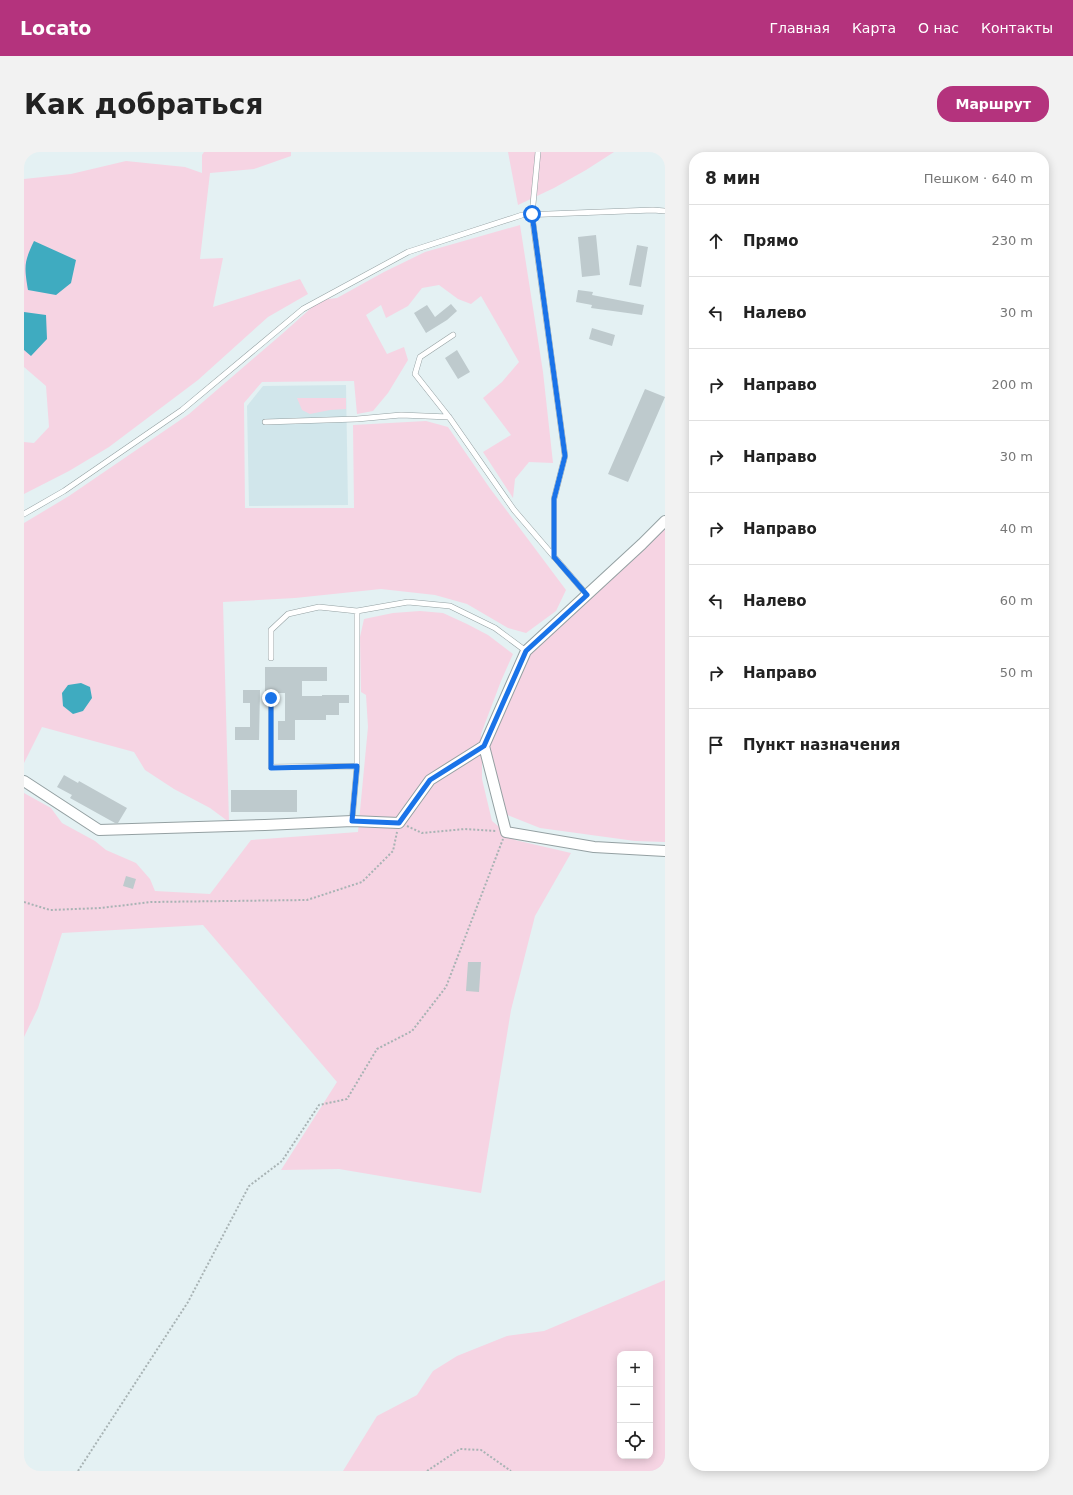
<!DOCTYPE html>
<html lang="ru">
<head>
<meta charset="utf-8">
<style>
  :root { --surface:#fff; --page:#f2f2f2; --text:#222; --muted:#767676; --line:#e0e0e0; --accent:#b4337d }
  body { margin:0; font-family:"DejaVu Sans",sans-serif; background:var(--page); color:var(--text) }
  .controls { position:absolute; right:12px; bottom:12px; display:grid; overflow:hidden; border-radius:8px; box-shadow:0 2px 10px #0003 }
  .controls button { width:36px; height:36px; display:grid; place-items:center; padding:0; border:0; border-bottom:1px solid var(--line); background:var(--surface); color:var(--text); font:20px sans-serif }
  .stop { position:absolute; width:12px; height:12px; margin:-9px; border:3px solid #1a73e8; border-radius:50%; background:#fff }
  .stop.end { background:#1a73e8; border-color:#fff; box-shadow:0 1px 4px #0008 }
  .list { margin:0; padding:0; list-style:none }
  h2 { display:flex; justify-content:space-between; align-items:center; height:52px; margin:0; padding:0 16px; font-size:17px }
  h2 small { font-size:13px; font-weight:400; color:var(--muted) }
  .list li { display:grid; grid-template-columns:26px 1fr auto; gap:12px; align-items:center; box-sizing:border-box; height:72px; padding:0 16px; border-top:1px solid var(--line) }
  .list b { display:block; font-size:15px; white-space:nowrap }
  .list em { font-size:13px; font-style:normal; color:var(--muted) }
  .icon { flex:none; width:22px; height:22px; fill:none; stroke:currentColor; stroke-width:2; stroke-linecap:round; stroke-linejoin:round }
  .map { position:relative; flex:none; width:641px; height:1319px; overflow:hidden; border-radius:16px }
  header { display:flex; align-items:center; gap:24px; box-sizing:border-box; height:56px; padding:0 20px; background:var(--accent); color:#fff }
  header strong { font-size:19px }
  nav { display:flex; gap:22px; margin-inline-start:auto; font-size:14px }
  .intro { display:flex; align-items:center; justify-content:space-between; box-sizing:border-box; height:96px; padding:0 24px }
  h1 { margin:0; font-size:28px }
  .button { padding:10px 18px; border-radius:16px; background:var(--accent); color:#fff; font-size:14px; font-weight:700 }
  main { display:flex; gap:24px; padding:0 24px }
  aside { flex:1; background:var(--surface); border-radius:16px; box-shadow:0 2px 10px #0003 }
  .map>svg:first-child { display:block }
</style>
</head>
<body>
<header>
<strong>Locato</strong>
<nav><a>Главная</a><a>Карта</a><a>О нас</a><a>Контакты</a></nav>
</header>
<div class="intro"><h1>Как добраться</h1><a class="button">Маршрут</a></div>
<main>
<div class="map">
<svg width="641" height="1319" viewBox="0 0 641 1319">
  <rect width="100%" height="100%" fill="#e4f1f3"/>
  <path fill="#d1e6eb" d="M322,233L324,353L225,354L223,254L239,234Z"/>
  <path fill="#f6d4e3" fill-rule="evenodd" d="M180,0H267V4L230,17L186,21L176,107L199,106L189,155L276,127L284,142L244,165L174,228L85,295L45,319L0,342V290L10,291L25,275L22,234L0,215V27L47,22L102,9L161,15L178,21V3Z
    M484,0H590L562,18L530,36L494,53Z
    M496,73L519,220L529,311L505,310L491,327L489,346L459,300L487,283L459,246L478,230L495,210L457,144L447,152L434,147L415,133L398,136L384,154L362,166L357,153L342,163L363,202L380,195L384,208L364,241L349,259L333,262L330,229L238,230L220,251L221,356H330L329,273L402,269L424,275L465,335L542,438L532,459L502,481L484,476L443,452L411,443L357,437L271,446L199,450L205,670L186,656L150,637L121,618L110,600L18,575L0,611V371L45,344L165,262L258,182L296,148L313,146L360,120L401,100Z
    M273,246H322V257L306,258L286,262L278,258Z
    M641,375V690L611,689L516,676L481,662L465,594L505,502Z
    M396,459L419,461L443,472L464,483L489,502L477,529L457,582L458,609V627L468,669L491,688L547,701L511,764L487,858L457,1041L315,1017L257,1018L313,930L179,773L38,781L14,856L0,885V641L27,656L38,671L71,689L82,698L112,711L126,727L131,739L186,742L227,688L334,680L344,575L342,543L337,540L336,485L340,467L369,461Z
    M641,1128V1319H319L353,1264L393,1243L409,1219L433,1204L483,1184L520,1179ZM596,1202H626V1304H596Z"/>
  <path fill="#3fabc0" d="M10,89L52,108L47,131L32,143L4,138C0,114 0,110 10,89Z
    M0,160L22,163L23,187L7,204L0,198Z
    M57,531L66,535L68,546L59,559L49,562L39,554L38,541L44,533Z"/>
  <path fill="#becacd" d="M572,83L576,123L558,125L554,85Z
    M613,93L624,95L617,135L605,133Z
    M554,138L569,140L568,143L620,153L618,163L567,156L568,153L552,150Z
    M427,152L433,159L423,168L402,181L390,161L403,153L411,165Z
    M568,176L591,183L588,194L565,187Z
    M433,198L446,220L434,227L421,206Z
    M621,237L641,245L604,330L584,322Z
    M241,515H303V529H278V544H298V543H325V551H315V563H302V568H271V588H254V569H261V541H241Z
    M219,538H236L235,588H211V575H226V551H219Z
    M40,623L54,631L55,629L103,656L94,671H91L46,646L48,643L33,635Z
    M207,638H273V660H207Z
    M102,724L112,727L109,737L99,734Z
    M444,810H457L455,840L442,839Z"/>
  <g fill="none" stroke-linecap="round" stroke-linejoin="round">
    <defs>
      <path id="service" d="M514,0L508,63L541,304L530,347V405
        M429,183L396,205L391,222L425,265L490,358L563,443
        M241,270L333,267L377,263L425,265
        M0,362L40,339L158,258L279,157L384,100L498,63L629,58L641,59
        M247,506V478L264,462L295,455L333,459L384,450L426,454L471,476L502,499
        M247,546V615L333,614
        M328,669L333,614V459"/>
      <path id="minor" d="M641,369L618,392L502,499L460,594L482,680L570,695L641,699
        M0,629L75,678L241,673L328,669L375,671L406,628L460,594"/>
    </defs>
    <use href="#service" stroke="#94a0a2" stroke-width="6"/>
    <use href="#minor" stroke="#94a0a2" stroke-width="12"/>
    <path stroke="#a8b3b4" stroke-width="2" stroke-dasharray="2 2" stroke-linecap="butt" d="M383,674L398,681L441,677L473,679
      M0,750L26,758L77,756L127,750L283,748L338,730L369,699L373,680
      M54,1319L164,1150L225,1034L258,1009L295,953L323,947L353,897L388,879L422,835L479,687
      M403,1319L436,1297L457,1298L487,1319"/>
    <use href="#service" stroke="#fff" stroke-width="5"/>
    <use href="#minor" stroke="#fff" stroke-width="10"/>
  </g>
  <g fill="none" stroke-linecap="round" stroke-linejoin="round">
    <path stroke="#1a73e8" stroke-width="5" d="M247,546V616L333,614L328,669L375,671L406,628L460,594L502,499L563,443L530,405V347L541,304L508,62"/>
  </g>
</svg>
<div class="controls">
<button>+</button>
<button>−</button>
<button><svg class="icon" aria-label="locate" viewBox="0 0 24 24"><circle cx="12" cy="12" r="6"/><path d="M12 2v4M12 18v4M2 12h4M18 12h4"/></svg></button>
</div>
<div class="stop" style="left:508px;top:62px"></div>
<div class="stop end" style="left:247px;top:546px"></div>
</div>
<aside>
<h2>8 мин<small>Пешком · 640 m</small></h2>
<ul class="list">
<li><svg class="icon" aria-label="ahead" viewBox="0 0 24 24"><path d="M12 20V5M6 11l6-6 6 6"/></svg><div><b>Прямо</b></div><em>230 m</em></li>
<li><svg class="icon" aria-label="left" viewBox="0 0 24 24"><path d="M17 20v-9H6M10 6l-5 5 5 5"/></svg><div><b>Налево</b></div><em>30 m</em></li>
<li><svg class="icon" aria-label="right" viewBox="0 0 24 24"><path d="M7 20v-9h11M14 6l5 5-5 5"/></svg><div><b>Направо</b></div><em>200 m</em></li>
<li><svg class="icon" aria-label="right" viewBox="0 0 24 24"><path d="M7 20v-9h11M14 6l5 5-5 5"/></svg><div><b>Направо</b></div><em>30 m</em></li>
<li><svg class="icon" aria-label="right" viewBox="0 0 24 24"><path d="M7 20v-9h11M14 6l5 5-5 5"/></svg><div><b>Направо</b></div><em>40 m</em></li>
<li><svg class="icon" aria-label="left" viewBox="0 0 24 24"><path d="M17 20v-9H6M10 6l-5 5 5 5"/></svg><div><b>Налево</b></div><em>60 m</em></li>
<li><svg class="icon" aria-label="right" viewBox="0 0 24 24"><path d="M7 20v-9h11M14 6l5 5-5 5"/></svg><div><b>Направо</b></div><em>50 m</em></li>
<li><svg class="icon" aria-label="arrive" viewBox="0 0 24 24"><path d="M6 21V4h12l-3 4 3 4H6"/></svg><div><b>Пункт назначения</b></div></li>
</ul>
</aside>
</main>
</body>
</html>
